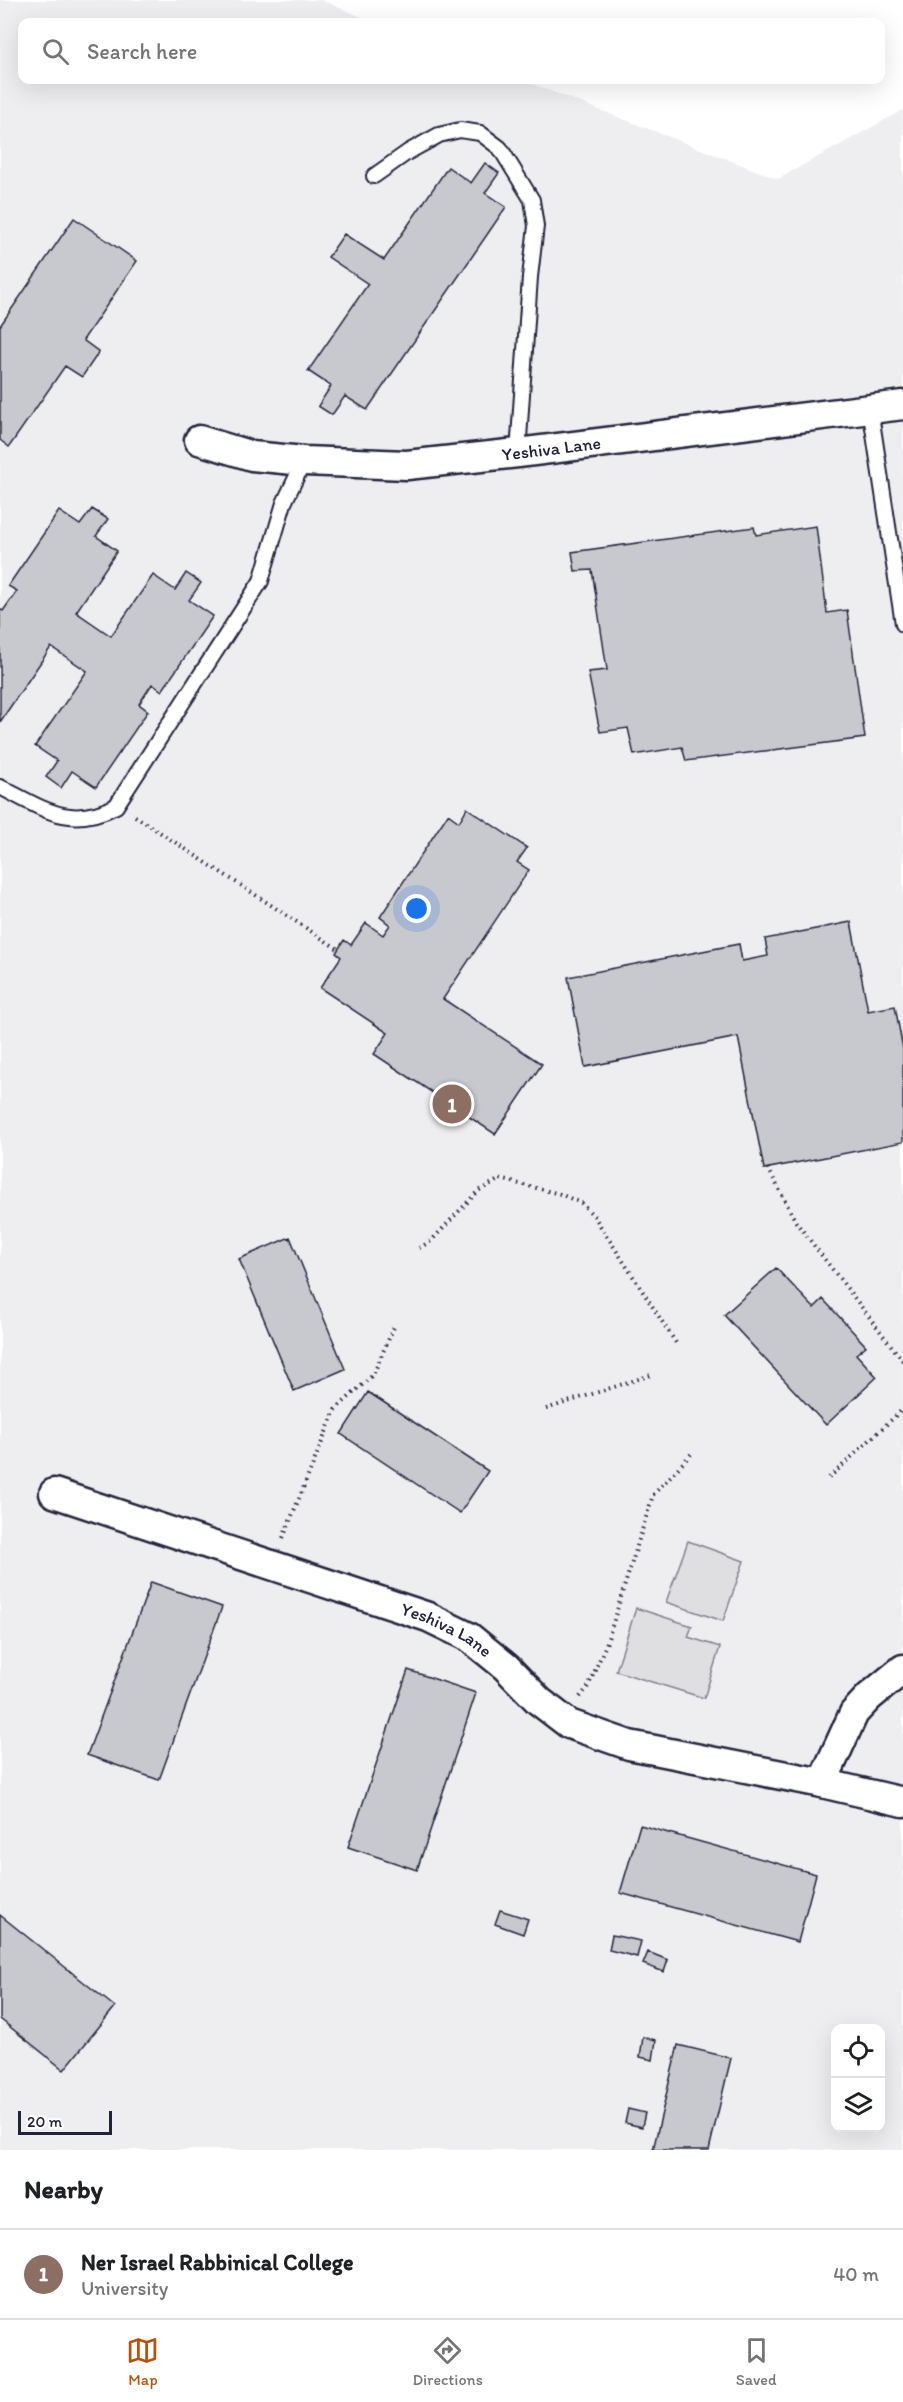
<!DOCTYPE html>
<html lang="en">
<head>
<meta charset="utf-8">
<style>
  :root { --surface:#fff; --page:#f2f2f2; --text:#202124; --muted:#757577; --line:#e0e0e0; --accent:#b45309 }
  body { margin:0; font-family:Itim,sans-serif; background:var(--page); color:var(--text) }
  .controls { position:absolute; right:18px; bottom:18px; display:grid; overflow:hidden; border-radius:12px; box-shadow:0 6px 24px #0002 }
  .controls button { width:54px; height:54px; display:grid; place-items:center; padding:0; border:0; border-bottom:2px solid var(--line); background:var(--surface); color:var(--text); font:30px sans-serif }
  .scale { position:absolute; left:18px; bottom:15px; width:94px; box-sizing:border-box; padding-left:6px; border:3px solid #22223b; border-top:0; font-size:16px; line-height:21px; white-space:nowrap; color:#22223b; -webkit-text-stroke:4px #fff; paint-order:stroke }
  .you { position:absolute; left:417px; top:909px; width:21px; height:21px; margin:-15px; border:4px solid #fff; border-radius:50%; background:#1a73e8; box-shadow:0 0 0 9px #1a73e833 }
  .badge { display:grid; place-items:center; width:39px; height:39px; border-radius:50%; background:var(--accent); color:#fff; font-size:20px; font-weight:700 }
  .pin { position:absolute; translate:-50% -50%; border:3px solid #fff; box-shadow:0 2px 6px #0006 }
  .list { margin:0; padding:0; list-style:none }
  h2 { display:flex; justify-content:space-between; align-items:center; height:78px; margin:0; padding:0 24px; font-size:26px }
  h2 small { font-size:20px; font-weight:400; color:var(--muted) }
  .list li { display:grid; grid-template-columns:39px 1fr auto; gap:18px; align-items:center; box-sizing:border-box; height:90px; padding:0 24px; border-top:2px solid var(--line) }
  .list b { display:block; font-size:22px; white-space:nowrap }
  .list p { margin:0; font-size:20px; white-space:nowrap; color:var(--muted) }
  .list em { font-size:20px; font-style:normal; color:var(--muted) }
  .icon { flex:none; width:33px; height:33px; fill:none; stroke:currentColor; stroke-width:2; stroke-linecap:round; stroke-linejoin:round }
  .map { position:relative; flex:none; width:903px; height:2150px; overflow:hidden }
  .search { position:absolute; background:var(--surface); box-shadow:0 6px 24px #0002; left:18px; right:18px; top:18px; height:66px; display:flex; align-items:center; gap:15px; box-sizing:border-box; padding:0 21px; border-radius:12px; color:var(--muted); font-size:22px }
  .sheet { height:168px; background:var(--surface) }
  nav { display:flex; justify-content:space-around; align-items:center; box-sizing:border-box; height:84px; border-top:2px solid var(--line); background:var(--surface); font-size:16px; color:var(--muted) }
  nav a { display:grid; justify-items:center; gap:3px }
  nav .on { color:var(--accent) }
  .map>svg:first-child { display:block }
</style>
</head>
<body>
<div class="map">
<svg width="903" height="2150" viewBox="0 0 903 2150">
  <rect width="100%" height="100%" fill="#fff"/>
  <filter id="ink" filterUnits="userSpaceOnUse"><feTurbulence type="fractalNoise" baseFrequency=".0167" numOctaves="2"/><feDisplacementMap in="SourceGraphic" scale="12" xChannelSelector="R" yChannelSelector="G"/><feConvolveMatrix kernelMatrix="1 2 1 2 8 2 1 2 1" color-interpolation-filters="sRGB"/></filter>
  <g filter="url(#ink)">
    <path fill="#eeeef1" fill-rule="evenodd" d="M0,0H321L374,22H22V80H522L778,179L903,110V2150H0ZM836,2028H880V2128H836Z"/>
    <path fill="#dfdfe2" stroke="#80808e" stroke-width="1.5" d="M688,1541L744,1561L723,1621L666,1602Z
      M636,1608L692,1626L688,1637L720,1647L704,1698L616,1671Z"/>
    <path fill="#c8c8cf" stroke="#22223b" stroke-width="1.5" d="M485,163L499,173L485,193L506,207L367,410L345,396L332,415L318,406L331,386L308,371L368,284L328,257L344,234L384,260L448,167L471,183Z
      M74,218L137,261L83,340L99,352L82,377L65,366L9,447L0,440V326Z
      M92,509L108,519L96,536L117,551L76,612L111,636L153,575L175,590L186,573L201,583L189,600L213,616L162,691L152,684L139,704L148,711L96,787L72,771L61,788L46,777L57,761L35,746L87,671L51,647L0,722V609L3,611L17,591L8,586L59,511L80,525Z
      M816,526L827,613L847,610L865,738L686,761L682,747L634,755L628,728L600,732L588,672L607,670L592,570L575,571L572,552L754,527L756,535Z
      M467,808L527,848L517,862L529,870L443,999L542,1064L495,1134L374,1054L388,1033L320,988L341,957L336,953L344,940L351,945L366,923L383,935L390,925L380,917L448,814L459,822Z
      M851,922L868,1011L895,1006L903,1049V1142L764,1169L738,1037L585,1067L568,977L739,944L742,961L768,956L765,939Z
      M290,1237L345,1369L294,1391L239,1259Z
      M776,1268L814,1308L823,1299L866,1346L856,1354L877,1377L826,1425L724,1315Z
      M368,1392L488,1471L460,1513L341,1434Z
      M151,1582L222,1607L159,1780L87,1755Z
      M408,1670L476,1693L417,1870L348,1847Z
      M640,1825L816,1874L798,1942L620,1893Z
      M500,1910L528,1919L523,1934L495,1924Z
      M0,1915L115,2007L64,2070L0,2019Z
      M612,1935L641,1941L637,1957L609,1950Z
      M648,1952L668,1960L664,1972L643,1964Z
      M643,2037L656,2040L653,2060L640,2057Z
      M678,2045L731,2058L709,2150H653Z
      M628,2109L645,2113L642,2127L625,2123Z"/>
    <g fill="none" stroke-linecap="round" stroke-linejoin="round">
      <defs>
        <path id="lane" d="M374,176L408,152L439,135L460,130L480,133L500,148L532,200L536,226L530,277L518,453
          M870,408L903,624
          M0,787C42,808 69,830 116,806L261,581L284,503L304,461"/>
        <g id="street">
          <path id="s1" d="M199,440L252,456L304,461L407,465L518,453L903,405"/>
          <path id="s2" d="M54,1493L428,1617L469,1637L506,1667L539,1701L569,1724L629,1745L822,1783L903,1802"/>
          <path d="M822,1783L854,1713L869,1697L903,1669"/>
        </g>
      </defs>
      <use href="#lane" stroke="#22223b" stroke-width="18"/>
      <use href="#street" stroke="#22223b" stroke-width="33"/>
      <path stroke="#22223b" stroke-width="4" stroke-dasharray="1.5 4.5" stroke-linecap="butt" d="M135,816L338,949
        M768,1168L796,1222L903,1361
        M419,1248L431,1241L478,1191L500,1179L560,1194L581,1203L594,1216L676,1343
        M546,1409L654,1374
        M829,1478L903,1409
        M283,1538L335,1410L373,1375L394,1327
        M580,1697L588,1687L607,1642L653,1495L693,1452"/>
      <use href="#lane" stroke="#fff" stroke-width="14"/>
      <use href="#street" stroke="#fff" stroke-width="28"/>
    </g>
  </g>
  <g text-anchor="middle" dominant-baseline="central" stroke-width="4.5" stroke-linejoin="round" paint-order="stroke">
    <g font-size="18" fill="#22223b" stroke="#fff">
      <text stroke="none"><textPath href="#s1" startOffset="356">Yeshiva Lane</textPath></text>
      <text stroke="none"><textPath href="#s2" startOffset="416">Yeshiva Lane</textPath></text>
    </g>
  </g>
</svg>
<div class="controls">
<button><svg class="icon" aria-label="locate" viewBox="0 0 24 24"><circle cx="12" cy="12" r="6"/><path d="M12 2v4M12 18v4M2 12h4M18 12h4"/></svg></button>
<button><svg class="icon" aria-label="layers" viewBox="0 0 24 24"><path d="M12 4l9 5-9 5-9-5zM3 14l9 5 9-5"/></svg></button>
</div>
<div class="scale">20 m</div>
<div class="you"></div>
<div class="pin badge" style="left:452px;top:1104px;background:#8d6e63">1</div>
<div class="search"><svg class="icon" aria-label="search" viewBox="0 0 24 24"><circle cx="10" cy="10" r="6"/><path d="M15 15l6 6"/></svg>Search here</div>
</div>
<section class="sheet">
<h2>Nearby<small></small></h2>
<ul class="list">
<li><span class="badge" style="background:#8d6e63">1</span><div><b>Ner Israel Rabbinical College</b><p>University</p></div><em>40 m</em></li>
</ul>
</section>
<nav>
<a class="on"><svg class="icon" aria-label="map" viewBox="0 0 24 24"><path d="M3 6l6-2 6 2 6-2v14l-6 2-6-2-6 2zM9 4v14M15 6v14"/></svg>Map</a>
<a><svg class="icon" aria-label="directions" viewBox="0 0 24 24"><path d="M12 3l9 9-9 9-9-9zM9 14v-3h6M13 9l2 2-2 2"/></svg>Directions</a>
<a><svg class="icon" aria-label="saved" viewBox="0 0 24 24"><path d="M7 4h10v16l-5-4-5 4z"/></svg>Saved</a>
</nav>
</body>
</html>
